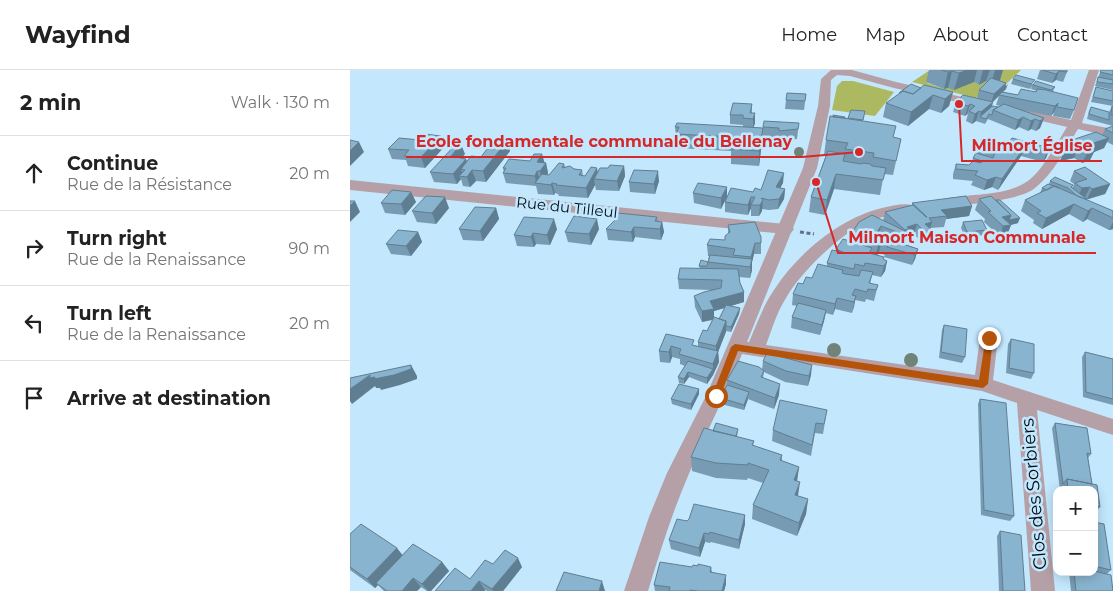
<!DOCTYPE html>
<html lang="en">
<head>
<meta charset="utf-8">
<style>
  :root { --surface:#fff; --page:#f6f6f6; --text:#222; --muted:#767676; --line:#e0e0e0 }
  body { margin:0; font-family:Montserrat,sans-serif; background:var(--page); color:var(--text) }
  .controls { position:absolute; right:15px; bottom:15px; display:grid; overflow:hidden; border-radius:10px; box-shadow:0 2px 12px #0003 }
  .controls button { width:45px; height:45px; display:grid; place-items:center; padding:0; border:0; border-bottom:1px solid var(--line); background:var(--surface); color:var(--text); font:25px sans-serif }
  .stop { position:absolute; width:15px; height:15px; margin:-11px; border:4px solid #b45309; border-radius:50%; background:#fff }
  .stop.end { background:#b45309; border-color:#fff; box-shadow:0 1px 5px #0008 }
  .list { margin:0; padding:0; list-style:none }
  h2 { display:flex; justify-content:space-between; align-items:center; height:65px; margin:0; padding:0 20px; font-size:21px }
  h2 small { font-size:16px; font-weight:400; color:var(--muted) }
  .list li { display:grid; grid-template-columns:32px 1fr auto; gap:15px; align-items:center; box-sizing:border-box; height:75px; padding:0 20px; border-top:1px solid var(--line) }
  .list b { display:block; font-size:19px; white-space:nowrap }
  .list p { margin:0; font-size:16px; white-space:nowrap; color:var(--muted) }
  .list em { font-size:16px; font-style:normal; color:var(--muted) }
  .icon { flex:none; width:28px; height:28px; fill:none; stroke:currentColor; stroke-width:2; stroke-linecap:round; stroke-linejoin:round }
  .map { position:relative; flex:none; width:763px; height:521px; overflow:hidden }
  header { display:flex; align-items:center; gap:30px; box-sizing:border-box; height:70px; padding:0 25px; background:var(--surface); border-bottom:1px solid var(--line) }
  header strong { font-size:24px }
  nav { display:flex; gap:28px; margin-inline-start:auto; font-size:18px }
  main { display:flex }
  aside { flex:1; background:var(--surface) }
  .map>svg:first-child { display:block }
</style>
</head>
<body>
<header>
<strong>Wayfind</strong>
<nav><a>Home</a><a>Map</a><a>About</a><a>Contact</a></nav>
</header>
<main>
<aside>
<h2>2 min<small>Walk · 130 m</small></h2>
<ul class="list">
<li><svg class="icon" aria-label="ahead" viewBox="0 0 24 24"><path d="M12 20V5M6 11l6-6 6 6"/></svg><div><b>Continue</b><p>Rue de la Résistance</p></div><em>20 m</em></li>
<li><svg class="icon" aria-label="right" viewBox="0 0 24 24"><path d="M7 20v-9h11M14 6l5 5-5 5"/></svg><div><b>Turn right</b><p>Rue de la Renaissance</p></div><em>90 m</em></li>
<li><svg class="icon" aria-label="left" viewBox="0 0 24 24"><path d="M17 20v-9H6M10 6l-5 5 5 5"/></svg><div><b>Turn left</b><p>Rue de la Renaissance</p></div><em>20 m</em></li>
<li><svg class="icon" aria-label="arrive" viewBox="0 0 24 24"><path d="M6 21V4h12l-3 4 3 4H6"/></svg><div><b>Arrive at destination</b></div></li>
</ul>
</aside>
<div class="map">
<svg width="763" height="521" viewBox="0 0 763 521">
  <rect width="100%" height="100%" fill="#c3e7fd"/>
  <path fill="#adb961" d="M580,0L577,13L594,19L624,12L629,15L636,11L641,14L631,0H671L652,18L638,16L626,28L562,12Z
    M492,11H503L544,22L525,46L482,40L487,16Z"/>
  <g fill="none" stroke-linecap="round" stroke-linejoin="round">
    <path stroke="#5d7584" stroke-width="3" stroke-dasharray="4 2.5" stroke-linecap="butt" d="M450,162L464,164"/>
    <path fill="#b5a0a7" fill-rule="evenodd" d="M481,0H502L546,12L634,32L636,34L630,37L544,18L500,6L487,5L481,10L480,36L467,98L397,272H399C407,254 413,236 424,220C447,184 490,148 532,138C541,136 553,133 562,135L564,138L562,141C547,145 531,146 517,152C491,163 450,203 436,228C427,242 422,259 416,275L625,305L630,268L633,263L639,262L645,263L648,268L643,310L763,349V365L687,340L705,521H681L667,333L632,321L392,284C376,325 355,364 338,406C322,443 310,482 298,521H274L299,447L317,403L356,326L453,98L468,36L471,9Z
      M739,0H749L732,53L763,59V67L728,59C715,80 704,103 685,118C670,131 616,134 595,137L590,136L588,133L590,130C616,123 649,127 673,114C691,105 706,74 717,57L666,45L664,43L670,39L721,50Z"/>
    <path fill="#b5a0a7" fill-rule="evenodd" d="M0,110L435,154L441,155L444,159L441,163L435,164L0,120Z"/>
  </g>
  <g fill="#708378">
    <circle cx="449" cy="82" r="5"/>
    <circle cx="484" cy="280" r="7"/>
    <circle cx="561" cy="290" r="7"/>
  </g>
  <path fill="#769bb2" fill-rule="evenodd" d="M579,0H653L650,10L648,11L656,14V19L653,22L668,25L686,22L687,21L681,19L682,16L680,19L661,14L663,9L683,14L705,17L703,21L724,40L720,49L703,46L704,42L701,46L671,40L694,48L690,58L686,61L681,59L678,61L669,57L665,60L638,49L635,54L626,51L622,54L616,51L618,44L615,46L603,42L606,32L627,28L629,20L637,12L636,11L629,15L624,12L604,20L598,18L594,19L576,12ZM649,26L646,35L650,36L648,37H642L643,32Z
    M690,0H717V2L713,12L706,10L702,13L687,9Z
    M751,0H763V20L745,16Z
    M746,17L763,21V36L741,32Z
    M571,18L603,22L599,36L591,43L579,39L558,56L533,47L536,33Z
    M456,24L454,40L435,39L436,30Z
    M402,34V43L405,53L403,58H413L412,72L409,96L381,94V81L327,78L325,57H393V55L380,54V45Z
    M762,36L763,37V56L737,49L739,41L741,37L759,42Z
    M501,40L514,46L513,51L544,68L551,69L543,105L534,104L530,125L484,119L475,145L459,142L461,127L476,85H474L476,70L495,48L498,49Z
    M449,53L447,69L428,71V68L413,67V57Z
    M763,56V75L757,72L754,78L744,82L740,90L732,93L724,88L710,91L714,81L752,65L755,59Z
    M91,66L95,76L75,98L58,96L56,90L42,89L38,79L70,70Z
    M662,68L700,78L696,88L693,92L671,86L648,120L642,117L634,120L621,115L623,111L603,109V104L606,94L619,95L622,93L623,88L627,84L629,76L652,81Z
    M157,71L160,81L136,112L126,111L120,117L113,116L111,109L107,114L84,112L80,102L115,84L111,88L116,89L117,92L131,87Z
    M194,92L196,93L198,103L197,105H199L214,94L215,97L232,100L233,106H235L258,98L274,96L275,106L269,121L246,120L245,115L238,128L209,126L208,124L205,123L204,125L188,124L186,116L156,113L153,103L154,102L153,98Z
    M724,101L760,114L755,124L736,130L763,141V159L759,160L737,149L733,152L719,144L692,159L683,153L684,150L671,141L675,130L690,123L692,118L699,114L700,111L722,118L724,114L720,111Z
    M309,111L305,124L280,122L279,112Z
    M433,113L430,118L435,119L434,129L428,139L419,140L412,139V141L409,146H401V138L398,145L375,142V132Z
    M377,117L371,139L344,133L343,123Z
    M61,122L66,132L55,145L35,143L31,133Z
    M629,129L668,153L661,155L657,165L650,167L634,152L635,149L625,140Z
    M562,133L622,136L619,146L596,149L594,157L581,158V172L574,174L564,164L557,167L556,170L553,171L551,173L568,179L565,189L562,195L534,187L535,185L529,183L527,185L533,190L537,191L535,201L531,207L522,205L520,214L528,215L524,231L516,229L515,232L505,230L502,243L485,239L483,245L476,243L474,251L470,265L441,258L442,247L447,236L442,235L443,224L453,214L462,208L477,196V193L486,181V179L498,171L499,167L533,151L535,142L562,136Z
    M99,138L86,154L67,152L62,141Z
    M146,138L149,149L133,171L113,170L109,159Z
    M307,147L308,151L312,152L314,162L311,170L285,167L283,172L258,170L256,159Z
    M613,152L637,160L635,165L615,167L611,158Z
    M378,155L411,167V184H404L402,192V200L400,208L389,207L390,213L394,222V232L380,236L390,238L389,244L381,262L376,261L368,281L369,292L363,305L357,314L339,307L334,314L329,313L328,307L335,296L330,294V289L322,287L320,293L310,292L309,281L316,264L348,277V272L357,261L363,250L352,252L345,237L344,226L361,220L329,219L328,209L350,199L349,196L358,192L359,186H358L357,175L375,170V166L378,164ZM375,238L369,249L364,247V241Z
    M207,159L200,175L186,174L184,177L167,176L164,165Z
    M249,159L241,175L218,172L215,162Z
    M68,162L72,172L61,186L41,184L36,174Z
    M594,255L615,287L612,293L589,288L592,260Z
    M661,269L684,303L681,309L656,303L658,274Z
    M735,282L763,289V335L733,327L732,287Z
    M413,291L461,305L458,316L435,312L414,302L413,308L429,325L424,339L398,329L394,340L371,334V328L377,315V310L412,300Z
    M349,319V324L341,340L322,334L321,329Z
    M630,329L664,446L660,451L631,445L628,334Z
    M477,340L473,364L465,363L461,386L422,371L423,360Z
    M705,353L737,358L741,384L738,388L742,414L747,415L750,437L744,444V420H710L702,358Z
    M388,359L387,367L404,371L403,376L432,385V391L449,397L447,411L448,426L458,429L456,444L447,466L402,449L403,435L413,413L398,408L397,410L366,408L342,401L341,387L363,361Z
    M395,445V454L389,479L361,472L360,473L355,472L350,487L321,479L319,470L337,451Z
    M744,452L761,500L757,504L763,521H721L719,502H744Z
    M650,461L675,521H649L647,466Z
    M0,464L53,485L92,492L99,501L81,521H77L71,517L67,521H34L28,515L25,518L0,500Z
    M143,494L172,497L153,521H137L135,520V521H85L120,509Z
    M348,496L361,497L362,502L376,514L374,521H305L304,515L342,497Z"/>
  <path fill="#607e91" d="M617,0H627L624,12L604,20L609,3Z
    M633,0H640L636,11L629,15Z
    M645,0H653L650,10L641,14Z
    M602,1L598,18L594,19L598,2Z
    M709,1L706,10L702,13L706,4Z
    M656,13L655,17L658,14L656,19L641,33L644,24Z
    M603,22L599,36L591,43L595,29Z
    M583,25L579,39L558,56L561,42Z
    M643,32L640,41L630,47L631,42Z
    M708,33L704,42L701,46L705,36Z
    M620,34L617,44L615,46L618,36Z
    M629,41L626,51L622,54L625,44Z
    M405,43V53L403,59V49Z
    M673,47L669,57L665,60L668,50Z
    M694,48L690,58L686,61L690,51Z
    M685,49L681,59L678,61L681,51Z
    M413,58L412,72L409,96V81Z
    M91,66L95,76L75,98L71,87Z
    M759,68L754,78L744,82L740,90L732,93L737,83V75Z
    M157,71L160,81L136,112L133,101Z
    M9,72L14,82L0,96V81Z
    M111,74L115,84L104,96L101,86Z
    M675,76L671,86L648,120L652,109Z
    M728,77L724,88L710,91L714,81Z
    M700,78L696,88L693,92L697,82Z
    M192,84L195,94L196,93L198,103L192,112L190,101L192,98L189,102L187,92Z
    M116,89L119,99L115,100L111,99L113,106H109L111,109L107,114L103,104Z
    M274,96L275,106L269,121L267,111Z
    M247,98L249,108L244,109L245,115L238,128L236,118Z
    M122,100L126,111L120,117L117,107Z
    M187,101L190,111L186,113L185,106Z
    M308,101L309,111L305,124L304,114Z
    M434,103L433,113L425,127L426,117Z
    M486,104L484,119L475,145L477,130Z
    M646,107L642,117L634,120L637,110Z
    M202,113L205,123L204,125L201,115Z
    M760,114L755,124L737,129L742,119Z
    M377,117V127L371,139V128Z
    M740,117L735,127H728L732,118Z
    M435,119L434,129L428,139L429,129Z
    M61,122L66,132L55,145L51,134Z
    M95,127L99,138L86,154L82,143Z
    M401,127V138L398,145V135Z
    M413,130L412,141L409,146L410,135Z
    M5,131L10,142L0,152V136Z
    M724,134L719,144L692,159L696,148Z
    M622,136L619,146L596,149L597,146L591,140Z
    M146,138L149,149L133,171L130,161Z
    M742,138L737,149L733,152L738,141Z
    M661,145L670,148L668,153L656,156L661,155L657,165L650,167L653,156L652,147Z
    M204,149L207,159L200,175L197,165Z
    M247,149L249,159L241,175L239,164Z
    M312,152L314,162L311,170L310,159Z
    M582,152L579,162L575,154Z
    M763,152V159L759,160Z
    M567,154L564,164L557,167L556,170L553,171L549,175L552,164L555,161L557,157Z
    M531,156L529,167L523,176L525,165Z
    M284,157L285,167L283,172L281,162Z
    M68,162L72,172L61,186L56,176Z
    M584,162L581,172L574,174L577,164Z
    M183,163L186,174L184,177L181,167Z
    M405,173L404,184L402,192V200L400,208L401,187Z
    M531,173L529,183L525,187L528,176Z
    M568,179L565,189L562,195L565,185Z
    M537,191L535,201L531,207L534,196Z
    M394,222V232L364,241V249L352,252V241L360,231Z
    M506,226L504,237L502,243L504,232Z
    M487,228L485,239L483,245L485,234Z
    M390,238L389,244L381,262V257Z
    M476,240L474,251L470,265L472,255Z
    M376,251V262L367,285L368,281L369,292L363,305L357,314V308L363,299V294L366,287V276Z
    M321,276L322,287L320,293L319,282Z
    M61,295L67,306V309L50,315L31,320L30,318H26L25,316L2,334L0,331V319L20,305Z
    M462,295L461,305L458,316L459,306Z
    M338,302L339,307L334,314V309Z
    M430,314L429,325L424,339L425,328Z
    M349,319V324L341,340V334Z
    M397,328L398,329L394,340V335Z
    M449,397L447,411L444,410Z
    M450,412L448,426L445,425Z
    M458,429L456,444L447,466L449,453Z
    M395,445V454L389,479V470Z
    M354,463L355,472L350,487L349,478Z
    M47,478L54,487L26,513L28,515L25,518L17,509Z
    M168,488L172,497L153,521H143L142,519Z
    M92,492L99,501L81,521H78L72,514Z
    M376,505V514L374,521H372Z
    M63,508L71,517L67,521H52Z
    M129,511L135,520V521H121Z
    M252,511L255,521H249Z"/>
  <path fill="#89b4cf" stroke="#607e91" d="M592,0H617L609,3L602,1L598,2Z
    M692,0H717V2L709,1L706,4Z
    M751,0H763V5L750,2Z
    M666,5L685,10L681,14L663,9Z
    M748,7L763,10V14L747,12Z
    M641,8L656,13L644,24L629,20Z
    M686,11L705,17L701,20L683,15Z
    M561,14L571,18L563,24L553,21L549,23Z
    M574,15L603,22L595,29L583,25L561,42L536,33L553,21L563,24Z
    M746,17L763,21V31L743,27Z
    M671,19L686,22L687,19L696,20L728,28L724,40L707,37L708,33L705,36L649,25L652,22L668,25Z
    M437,23L456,24L455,31L436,30Z
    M613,25L643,32L631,42L629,41L625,44L619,41L625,36L620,34L618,36L606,32Z
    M383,33L402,34L400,43H405L403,49L393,48V45H380Z
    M654,34L694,48L690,51L685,49L681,51L673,47L668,50L643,40Z
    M642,36L648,37L643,40L642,45L639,44L636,49L630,47Z
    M762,36L763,37V45H761Z
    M741,37L759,42V50L739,44Z
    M501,40L515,41L513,50L498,48Z
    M483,45L495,47V48L483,47Z
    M480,46L546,56L543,67L551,69L546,91L523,87L524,83L495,79L498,73L476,70Z
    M414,51L449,53L448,59L429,61V58L413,57Z
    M327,53L413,58L409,81L381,79L384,67L326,64L329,57H325Z
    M763,56V63L755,59Z
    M746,62L759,68L737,75L745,80L737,83L728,77L714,81L719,71Z
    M75,64L91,66L71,87L54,86L59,80L38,79L49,68L70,70Z
    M662,68L700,78L697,82L675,76L652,109L646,107L637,110L625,105L628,101L606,99V94L619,95L623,91L631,93L632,91L623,88L626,83L643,88L645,83L629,76L633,73L652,81Z
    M0,70L9,72L0,81Z
    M150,71H157L133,101L122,100L117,107L109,106L115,100L111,99L121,86L131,87L137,79L143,80Z
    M106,74H111L101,86L116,89L103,104L80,102Z
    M478,81L495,84L493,91L511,94L513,93L520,94L522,96L536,98L533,110L486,104L477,130L461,127Z
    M184,84H192L187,92L196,93L190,101H187L185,106L153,103L156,98H153L159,89L180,91Z
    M209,93L214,94L212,98L220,96L224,99L232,100L229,105L235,106L241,97L247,98L236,118L206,115L207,114L202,113L201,115L185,113L192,104L199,105Z
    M260,95L274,96L267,111L244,109L250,98H258Z
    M735,97L760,114L742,119L740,117L732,118L725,113L737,109L724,101Z
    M284,100L308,101L304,114L279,112Z
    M418,100L434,103L426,117L435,119L429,129L419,130L411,128L413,130L410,135H401L405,127H401L398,135L375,132L381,118L403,122L405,118L411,120Z
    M705,107L723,115L721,117L737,129H735L727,126L718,118L700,111Z
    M348,113L377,117L371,128L343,123Z
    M698,114L709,118L704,116L697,120L692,118Z
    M704,116L761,140L763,141V148L742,138L738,141L724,134L696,148L687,143L691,141L675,130Z
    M42,120L61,122L51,134L31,133Z
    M76,126L95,127L82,143L62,141Z
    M616,126L622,136L591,140L597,146L579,148L582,152L575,154L584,162L577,164L567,154L557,157L559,159L555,160L535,142L563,135L576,147H577L562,133Z
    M641,126L661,145L652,147L661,155L653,156L638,142L641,141L629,129Z
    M646,130H650L670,148L659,150L661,145Z
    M0,131H5L0,136Z
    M125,137L146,138L130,161L109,159Z
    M268,143L307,147L305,151L312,152L310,159L284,157L281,162L256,159L265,150Z
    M522,145L555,161L552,164L531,156L525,165L568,179L565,185L537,177L538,175L531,173L528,176L499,167L509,152Z
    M224,146L247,149L239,164L215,162Z
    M174,147L204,149L197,165L183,163L181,167L164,165Z
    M632,150L637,160L617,162L613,152Z
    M405,152L411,167V173H405L401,187L383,185L385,179L357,175L360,169L375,170V166L380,162L378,155Z
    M48,160L68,162L56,176L36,174Z
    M493,169L522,178L519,183L534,187L533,189L537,191L534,196L515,193L514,196L505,194L504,199L477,193L482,180L495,183L486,179Z
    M360,185L402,189L400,197L358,192L357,196H349L351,190L358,192Z
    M468,194L493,200L492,203L495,204L509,206L511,200L523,202L519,213L528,215L526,220L518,219L517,222L505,219L502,225L506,226L504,232L487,228L485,234L443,224L448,213L453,214L456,207L462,208Z
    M330,198L388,199L390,213L394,222L360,231L364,239L352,241L344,226L354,222L371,218L372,210L328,209Z
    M448,233L476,240L472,255L442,247Z
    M376,235L390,238L381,257L376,256V251L369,249Z
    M364,247L376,251L366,276L348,272L353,260L357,261Z
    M594,255L617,259L615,287L591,282Z
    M316,264L344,270L342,275L368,281L363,294L329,284L331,279L321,276L319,282L309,281Z
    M661,269L684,274V303L659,298Z
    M735,282L763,289V329L736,322Z
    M417,283L462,295L459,306L436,301L413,291Z
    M338,291L363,299L357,308L338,302L334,309L328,307Z
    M388,291L409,297L414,301L411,307L430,314L425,328L377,310Z
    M61,295V299L44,305L24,309L25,307L20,308V305L0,319V308Z
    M329,314L349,319L341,334L321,329Z
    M377,315L399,322L394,335L371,328Z
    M630,329L656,333L664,446L634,440Z
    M430,330L477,340L474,354L466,353L462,375L423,360Z
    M366,353L388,359L386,366L363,361Z
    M705,353L737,358L741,384L737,383L742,414L717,409L713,414Z
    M354,358L404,371L402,375L432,385L430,390L449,397L444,410L450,412L445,425L458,429L449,453L403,435L419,400L398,393V395L366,393L341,387Z
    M717,409L747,415L750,437L744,436V420H718Z
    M344,434L395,445L389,470L360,462L359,464L354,463L349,478L319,470L327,449L337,451L339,449Z
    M744,452L754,454L761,500L744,496Z
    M11,454L47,478L17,509L0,497V464Z
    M650,461L671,465L675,521H653Z
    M63,474L92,492L72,514L63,508L52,521H37L26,513Z
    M155,480L168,488L142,519L129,511L121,521H85L105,498L120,509L135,490L143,494Z
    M310,492L342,497L343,495L348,496V494L361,497L360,502L376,505L372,521H348L340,520V521H319L320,517L304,515Z
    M744,501L761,505L763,521H726L724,502H744Z
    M214,502L252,511L249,521H206Z"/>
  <path fill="#b45309" d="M636,266H639L643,268L638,314L633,318L388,281L369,329L366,330L362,326L381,277L385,274L629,310Z"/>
  <g text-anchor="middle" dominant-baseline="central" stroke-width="5" stroke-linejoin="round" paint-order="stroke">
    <g font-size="15" fill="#010e17" stroke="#c3e7fd">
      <text transform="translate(217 137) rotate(6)">Rue du Tilleul</text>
    </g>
    <g font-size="18" fill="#010e17" stroke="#c3e7fd">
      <text transform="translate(684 424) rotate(-95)">Clos des Sorbiers</text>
    </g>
  </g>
  <path fill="none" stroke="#d62828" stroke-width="2" d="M509 82L452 87H56M609 34L612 91H752M466 112L488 183H746"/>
  <g fill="#d62828" stroke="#c3e7fd" stroke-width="2">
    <circle cx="509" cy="82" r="5"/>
    <circle cx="609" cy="34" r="5"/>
    <circle cx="466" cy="112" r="5"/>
  </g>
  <g font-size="16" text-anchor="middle" font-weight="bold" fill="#d62828" stroke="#c3e7fd" stroke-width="5" stroke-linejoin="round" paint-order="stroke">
    <text x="254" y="77">Ecole fondamentale communale du Bellenay</text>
    <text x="682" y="81">Milmort Église</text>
    <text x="617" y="173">Milmort Maison Communale</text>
  </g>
</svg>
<div class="controls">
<button>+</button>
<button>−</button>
</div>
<div class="stop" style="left:366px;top:326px"></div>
<div class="stop end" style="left:639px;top:268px"></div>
</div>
</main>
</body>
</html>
